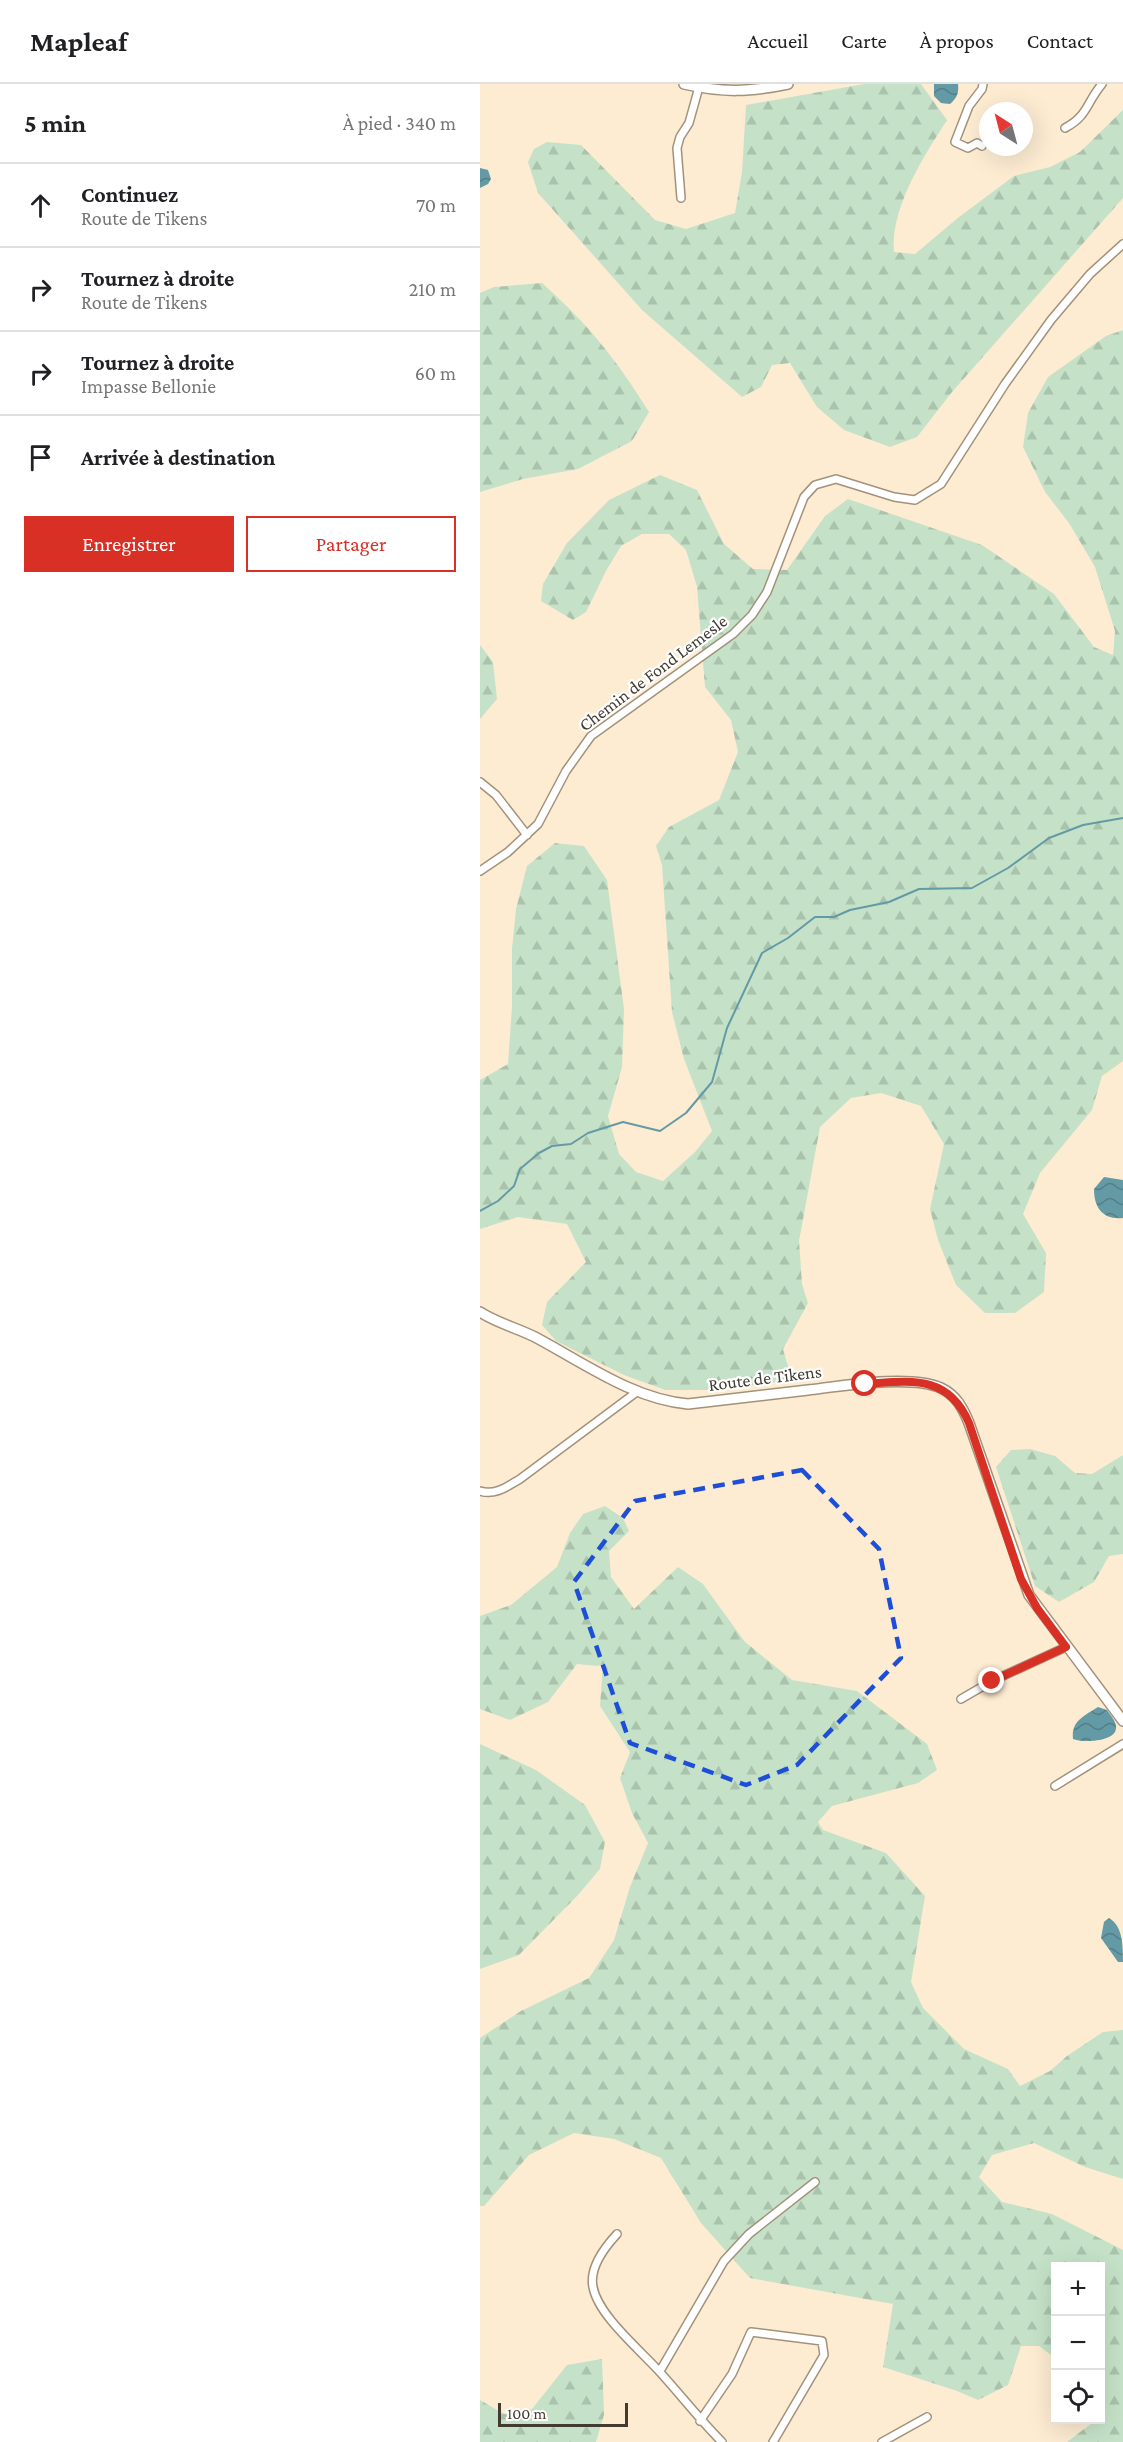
<!DOCTYPE html>
<html lang="fr">
<head>
<meta charset="utf-8">
<style>
  :root { --surface:#fff; --page:#f2f2f2; --text:#202124; --muted:#757577; --line:#e0e0e0; --accent:#d93025 }
  body { margin:0; font-family:"Crimson Pro",serif; background:var(--page); color:var(--text) }
  .controls { position:absolute; right:18px; bottom:18px; display:grid; overflow:hidden; border-radius:0px; box-shadow:0 6px 24px #0002 }
  .controls button { width:54px; height:54px; display:grid; place-items:center; padding:0; border:0; border-bottom:2px solid var(--line); background:var(--surface); color:var(--text); font:30px sans-serif }
  .compass { position:absolute; left:499px; top:18px; width:54px; height:54px; border-radius:50%; background:var(--surface); box-shadow:0 6px 24px #0002; rotate:324deg }
  .scale { position:absolute; left:18px; bottom:15px; width:130px; box-sizing:border-box; padding-left:6px; border:3px solid #413b31; border-top:0; font-size:16px; line-height:21px; white-space:nowrap; color:#413b31; -webkit-text-stroke:4px #fff; paint-order:stroke }
  .stop { position:absolute; width:18px; height:18px; margin:-14px; border:4px solid #d93025; border-radius:50%; background:#fff }
  .stop.end { background:#d93025; border-color:#fff; box-shadow:0 2px 6px #0008 }
  .list { margin:0; padding:0; list-style:none }
  h2 { display:flex; justify-content:space-between; align-items:center; height:78px; margin:0; padding:0 24px; font-size:26px }
  h2 small { font-size:20px; font-weight:400; color:var(--muted) }
  .list li { display:grid; grid-template-columns:39px 1fr auto; gap:18px; align-items:center; box-sizing:border-box; height:84px; padding:0 24px; border-top:2px solid var(--line) }
  .list b { display:block; font-size:22px; white-space:nowrap }
  .list p { margin:0; font-size:20px; white-space:nowrap; color:var(--muted) }
  .list em { font-size:20px; font-style:normal; color:var(--muted) }
  .actions { display:flex; gap:12px; padding:18px 24px }
  .actions a { flex:1; padding:14px 0; border:2px solid var(--accent); border-radius:0px; text-align:center; font-size:21px; color:var(--accent) }
  .actions .main { background:var(--accent); color:#fff }
  .icon { flex:none; width:33px; height:33px; fill:none; stroke:currentColor; stroke-width:2; stroke-linecap:round; stroke-linejoin:round }
  .map { position:relative; flex:none; width:643px; height:2358px; overflow:hidden }
  header { display:flex; align-items:center; gap:36px; box-sizing:border-box; height:84px; padding:0 30px; background:var(--surface); border-bottom:2px solid var(--line) }
  header strong { font-size:28px }
  nav { display:flex; gap:33px; margin-inline-start:auto; font-size:21px }
  main { display:flex }
  aside { flex:1; background:var(--surface) }
  .map>svg:first-child { display:block }
</style>
</head>
<body>
<header>
<strong>Mapleaf</strong>
<nav><a>Accueil</a><a>Carte</a><a>À propos</a><a>Contact</a></nav>
</header>
<main>
<aside>
<h2>5 min<small>À pied · 340 m</small></h2>
<ul class="list">
<li><svg class="icon" aria-label="ahead" viewBox="0 0 24 24"><path d="M12 20V5M6 11l6-6 6 6"/></svg><div><b>Continuez</b><p>Route de Tikens</p></div><em>70 m</em></li>
<li><svg class="icon" aria-label="right" viewBox="0 0 24 24"><path d="M7 20v-9h11M14 6l5 5-5 5"/></svg><div><b>Tournez à droite</b><p>Route de Tikens</p></div><em>210 m</em></li>
<li><svg class="icon" aria-label="right" viewBox="0 0 24 24"><path d="M7 20v-9h11M14 6l5 5-5 5"/></svg><div><b>Tournez à droite</b><p>Impasse Bellonie</p></div><em>60 m</em></li>
<li><svg class="icon" aria-label="arrive" viewBox="0 0 24 24"><path d="M6 21V4h12l-3 4 3 4H6"/></svg><div><b>Arrivée à destination</b></div></li>
</ul>
<div class="actions"><a class="main">Enregistrer</a><a>Partager</a></div>
</aside>
<div class="map">
<svg width="643" height="2358" viewBox="0 0 643 2358">
  <defs>
    <pattern id="forest-firs" width="22" height="20" patternUnits="userSpaceOnUse" patternTransform="scale(1.5)"><rect width="22" height="20" fill="#c5e2c8"/><path d="M5 1l3.5 6h-7zM16 11l3.5 6h-7z" fill="#aac3ac"/></pattern>
    <pattern id="water-waves" width="16" height="10" patternUnits="userSpaceOnUse" patternTransform="scale(1.5)"><rect width="16" height="10" fill="#639aa5"/><path d="M0 5q4-4 8 0t8 0" fill="none" stroke="#537f87"/></pattern>
  </defs>
  <rect width="100%" height="100%" fill="#fdecd2"/>
  <path fill="url(#forest-firs)" d="M384,0H441L467,36C444,72 410,124 414,168L435,170L479,133L534,92L570,83L600,68L643,26V114L472,308L437,353L410,363L364,346L337,323L310,279L292,281L281,303L262,313L162,226L58,109L48,78L54,65L67,58L101,61L175,136L206,145L255,129L262,88L266,21Z
    M62,199C108,240 137,276 169,328L152,357L98,385L43,395L0,408V209L14,203Z
    M643,246V977L622,992L612,1026L560,1089L543,1130L566,1169L564,1208L535,1229H505L476,1201L458,1156L450,1125L464,1060L441,1022L401,1009L371,1014L340,1043L319,1157L322,1200L328,1219L303,1265L310,1289L305,1297L233,1306H185L144,1291L76,1257L62,1241L67,1218L106,1178L87,1140L38,1133L0,1145V996L28,980L32,923V865L36,825L47,782L75,759L104,762L127,796L144,925L142,983L128,1032L139,1070L156,1088L183,1097L215,1068L232,1047L204,975L192,928L182,781L176,762L189,743L239,716L258,668L251,636L225,603L217,503L206,466L189,450H162L141,462L126,487L106,528L93,536L61,517L63,500L87,459L129,416L180,391L217,406L244,460L273,485L307,486L345,432L368,415L502,461L574,510L614,563L633,571L635,547L615,483L589,439L565,408L543,363L548,329L568,293L626,252Z
    M0,561L13,578L17,615L0,635Z
    M550,1365L575,1372L595,1389L612,1390L643,1371V1470L629,1472L614,1498L579,1518L555,1502L516,1383L531,1366Z
    M125,1422L143,1434L149,1447L129,1467L131,1493L154,1525L198,1483L223,1500L265,1558L312,1596L377,1607L447,1660L457,1686L438,1699L352,1722L338,1738L343,1746L406,1769L445,1812L431,1898L443,1924L484,1965L528,1985L540,2002L570,1987L587,1972L623,1948L643,1946V2095L605,2083L554,2059L512,2071L499,2093L522,2118L572,2130L643,2166V2358H587L616,2336H620L621,2332L625,2328L620,2312V2182H576L575,2274L559,2262H541L528,2301L498,2316L477,2307L403,2283L413,2220L270,2194L221,2139L181,2074L134,2055L94,2049L49,2071L4,2122H0V1954L41,1927L109,1894L134,1856L150,1803L168,1759L152,1729L140,1694L150,1668L120,1622L123,1580L117,1582L97,1580L68,1618L30,1636L0,1625V1532L31,1521L77,1483L90,1449L103,1430Z
    M0,1660L56,1686L105,1721L125,1758L120,1785L98,1811L39,1871L0,1885Z
    M122,2275L124,2331L116,2358H0V2316L24,2330L52,2325L87,2281Z"/>
  <path fill="url(#water-waves)" d="M454,0H478C479,9 477,14 470,20L461,19L454,12Z
    M0,84L8,86L11,95L8,100L0,104Z
    M624,1093L643,1096V1134C623,1136 614,1124 614,1105Z
    M618,1623L627,1626C630,1631 637,1638 636,1644C636,1658 602,1659 593,1655C591,1637 604,1632 618,1623Z
    M629,1834C643,1842 643,1862 643,1878H638L621,1854L624,1838Z"/>
  <g fill="none" stroke-linecap="round" stroke-linejoin="round">
    <path stroke="#639aa5" stroke-width="2" d="M0,1127L18,1117L34,1102L40,1085L59,1069L72,1062L91,1060L108,1049L143,1038L180,1047L206,1029L232,998L247,944L282,869L308,854L335,833H354L370,826L409,818L439,805L492,804L528,784L569,754L603,741L643,734"/>
    <defs>
      <path id="street" d="M585,44C608,32 606,19 622,0
        M502,62L497,59L488,64L475,58L489,22L502,5L503,0
        M201,114L197,64L200,53L209,39L219,3
        M0,698L16,711L47,751
        M0,787L28,768L58,740L86,687L111,652L253,550L272,531L287,508L324,413L335,401L356,395L414,413L435,416L461,400L525,300L571,236L610,190L643,160
        M0,1407C15,1412 28,1402 40,1395L158,1307
        M481,1615L512,1597L586,1563
        M575,1702L643,1660
        M137,2150C125,2163 109,2184 113,2203C118,2231 159,2265 178,2286C200,2310 219,2335 242,2358
        M180,2287L244,2177L269,2150L335,2098
        M220,2337L252,2290L271,2248L342,2257L344,2271L293,2358
        M402,2358L447,2333"/>
      <path id="secondary" d="M204,0C244,9 269,8 308,0
        M0,1228C17,1239 37,1244 55,1253C104,1279 153,1315 208,1320C248,1315 288,1311 328,1306C361,1302 431,1290 461,1304C476,1311 483,1324 489,1339L549,1511L643,1637"/>
    </defs>
    <use href="#street" stroke="#a2927b" stroke-width="10"/>
    <use href="#secondary" stroke="#a2927b" stroke-width="12"/>
    <use href="#street" stroke="#fff" stroke-width="7"/>
    <use href="#secondary" stroke="#fff" stroke-width="9"/>
  </g>
  <g fill="none" stroke-linecap="round" stroke-linejoin="round">
    <path stroke="#d93025" stroke-width="8" d="M385,1300C431,1297 468,1290 489,1339L541,1495L557,1524L586,1563L512,1597"/>
  </g>
  <path fill="none" stroke="#1d4ed8" stroke-width="4.5" stroke-dasharray="12 8" stroke-linejoin="round" d="M322,1386L399,1465L421,1574L317,1681L266,1701L150,1659L94,1498L155,1417Z"/>
  <g text-anchor="middle" dominant-baseline="central" stroke-width="4.5" stroke-linejoin="round" paint-order="stroke">
    <g font-size="18" fill="#413b31" stroke="#fff">
      <text transform="translate(173 589) rotate(-37)">Chemin de Fond Lemesle</text>
      <text transform="translate(285 1294) rotate(-7)">Route de Tikens</text>
    </g>
  </g>
</svg>
<div class="controls">
<button>+</button>
<button>−</button>
<button><svg class="icon" aria-label="locate" viewBox="0 0 24 24"><circle cx="12" cy="12" r="6"/><path d="M12 2v4M12 18v4M2 12h4M18 12h4"/></svg></button>
</div>
<svg class="compass" viewBox="-18 -18 36 36"><path d="M0-13l5 13h-10z" fill="#e53935"/><path d="M0 13l5-13h-10z" fill="#757577"/></svg>
<div class="scale">100 m</div>
<div class="stop" style="left:385px;top:1300px"></div>
<div class="stop end" style="left:512px;top:1597px"></div>
</div>
</main>
</body>
</html>
